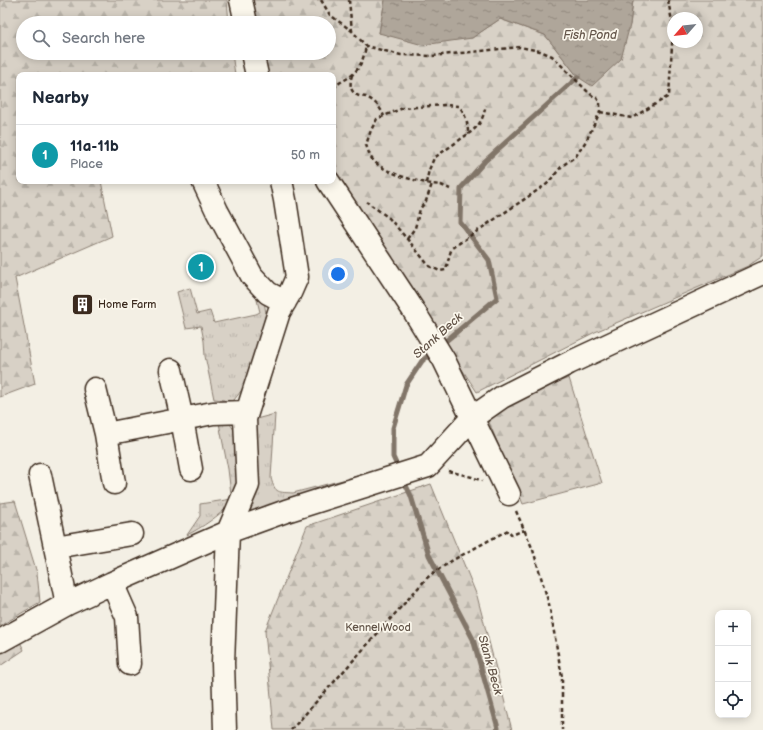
<!DOCTYPE html>
<html lang="en">
<head>
<meta charset="utf-8">
<style>
  :root { --surface:#fff; --page:#f2f2f3; --text:#1f2937; --muted:#747a83; --line:#e0e1e3; --accent:#3b2a1e }
  body { margin:0; font-family:"Balsamiq Sans",sans-serif; background:var(--page); color:var(--text) }
  .controls { position:absolute; right:12px; bottom:12px; display:grid; overflow:hidden; border-radius:8px; box-shadow:0 2px 10px #0003 }
  .controls button { width:36px; height:36px; display:grid; place-items:center; padding:0; border:0; border-bottom:1px solid var(--line); background:var(--surface); color:var(--text); font:20px sans-serif }
  .compass { position:absolute; left:667px; top:12px; width:36px; height:36px; border-radius:50%; background:var(--surface); box-shadow:0 2px 10px #0003; rotate:242deg }
  .you { position:absolute; left:338px; top:274px; width:14px; height:14px; margin:-10px; border:3px solid #fff; border-radius:50%; background:#1a73e8; box-shadow:0 0 0 6px #1a73e833 }
  .badge { display:grid; place-items:center; width:26px; height:26px; border-radius:50%; background:var(--accent); color:#fff; font-size:13px; font-weight:700 }
  .pin { position:absolute; translate:-50% -50%; border:2px solid #fff; box-shadow:0 1px 4px #0006 }
  .list { margin:0; padding:0; list-style:none }
  h2 { display:flex; justify-content:space-between; align-items:center; height:52px; margin:0; padding:0 16px; font-size:17px }
  h2 small { font-size:13px; font-weight:400; color:var(--muted) }
  .list li { display:grid; grid-template-columns:26px 1fr auto; gap:12px; align-items:center; box-sizing:border-box; height:60px; padding:0 16px; border-top:1px solid var(--line) }
  .list b { display:block; font-size:15px; white-space:nowrap }
  .list p { margin:0; font-size:13px; white-space:nowrap; color:var(--muted) }
  .list em { font-size:13px; font-style:normal; color:var(--muted) }
  .icon { flex:none; width:22px; height:22px; fill:none; stroke:currentColor; stroke-width:2; stroke-linecap:round; stroke-linejoin:round }
  .map { position:relative; flex:none; width:763px; height:730px; overflow:hidden }
  .search { position:absolute; background:var(--surface); box-shadow:0 2px 10px #0003; left:16px; top:16px; width:320px; height:44px; display:flex; align-items:center; gap:10px; box-sizing:border-box; padding:0 14px; border-radius:22px; color:var(--muted); font-size:15px }
  .panel { position:absolute; background:var(--surface); box-shadow:0 2px 10px #0003; left:16px; top:72px; width:320px; height:112px; border-radius:8px }
  .map>svg:first-child { display:block }
</style>
</head>
<body>
<div class="map">
<svg width="763" height="730" viewBox="0 0 763 730">
  <defs>
    <pattern id="grass-tufts" width="24" height="20" patternUnits="userSpaceOnUse"><rect width="24" height="20" fill="#d8d1c6"/><path d="M3 7l-1-3M5 7V3M7 7l1-3M15 17l-1-3M17 17v-4M19 17l1-3" fill="none" stroke="#bab4aa"/></pattern>
    <pattern id="forest-firs" width="22" height="20" patternUnits="userSpaceOnUse"><rect width="22" height="20" fill="#d8d1c6"/><path d="M5 1l3.5 6h-7zM16 11l3.5 6h-7z" fill="#bab4aa"/></pattern>
    <pattern id="water-ripples" width="26" height="14" patternUnits="userSpaceOnUse"><rect width="26" height="14" fill="#afa69a"/><path d="M2 4q2-2 4 0t4 0M15 11q2-2 4 0t4 0" fill="none" stroke="#90877d"/></pattern>
  </defs>
  <rect width="100%" height="100%" fill="#f3efe4"/>
  <filter id="ink" filterUnits="userSpaceOnUse"><feTurbulence type="fractalNoise" baseFrequency=".025" numOctaves="2"/><feDisplacementMap in="SourceGraphic" scale="8" xChannelSelector="R" yChannelSelector="G"/><feConvolveMatrix kernelMatrix="1 2 1 2 8 2 1 2 1" color-interpolation-filters="sRGB"/></filter>
  <g filter="url(#ink)">
    <path fill="url(#grass-tufts)" stroke="#8a7e72" d="M190,288L197,314L210,311L214,323L256,314L260,312L255,292L263,296L266,313L251,378L234,400L228,404L224,400L214,399L205,356L204,341L201,326L186,328L177,292Z
      M275,414L271,478C275,494 279,492 293,493L388,468L250,515L257,476L256,419Z
      M227,420L237,434L238,493L231,494L228,469L219,423Z
      M232,499L231,504C218,516 203,527 187,535L200,516V504Z"/>
    <path fill="url(#forest-firs)" stroke="#8a7e72" fill-rule="evenodd" d="M0,0H227L229,23H23V53H232L235,75H19V181H101L112,236L15,278L35,384L0,397Z
      M249,0H385L379,33L472,38L500,19L545,35L578,77L630,25L633,0H763V256L748,266L595,332L477,392L333,173V75H258L255,53H329V23H252ZM673,18H697V42H673Z
      M569,378L602,483L523,504L488,420L496,404Z
      M431,484L477,596L512,730H274L265,631L307,526Z
      M15,501L37,573L40,602L0,626V503Z
      M17,636L24,650L0,666V649Z"/>
    <path fill="url(#water-ripples)" stroke="#817468" d="M385,0H633L630,25L621,59L592,86L578,77L545,35L500,19L472,38L423,45L379,33Z"/>
    <g fill="none" stroke-linecap="round" stroke-linejoin="round">
      <path stroke="#817468" stroke-width="5" d="M441,345L497,298L489,260L460,222L461,188L485,161L578,77
        M399,470L393,457V428L406,385L422,361L434,351
        M403,479L411,496L429,555L473,639L498,728L497,730"/>
      <defs>
        <path id="minor" d="M241,0L246,23
          M252,53L257,75
          M203,181L217,211L252,276L268,293L285,302
          M328,181L412,308L444,360L509,494
          M171,370L182,419L191,469
          M95,389L106,434L114,483
          M106,434L213,413L247,412
          M40,475L67,604
          M55,547L132,534
          M112,583L127,617L130,664
          M0,641L67,604L112,583L228,532L286,511L428,466L472,418L502,397L569,363L763,273
          M225,730L223,663L228,532L248,485L245,419L279,312L290,293L297,277L285,200L281,181"/>
      </defs>
      <use href="#minor" stroke="#3b2a1e" stroke-width="25"/>
      <path stroke="#3b2a1e" stroke-width="2.5" stroke-dasharray="4 3" stroke-linecap="butt" d="M321,0L330,15L352,31L366,46L401,55L432,56L520,47L540,51L552,56L587,91L594,97L597,98L600,103V112L586,141L576,156L562,166L547,184L452,248C449,255 448,262 446,270L440,271L429,266L413,246L389,218L367,202
        M349,0L352,31
        M668,0L673,27
        M352,75C350,82 349,91 357,95C360,97 363,96 366,97C375,101 380,107 384,116
        M333,88C339,82 346,80 352,75C361,67 364,57 366,46
        M600,112L632,118L669,96L673,28
        M468,134C480,126 483,119 486,105
        M426,183L429,170L434,158L468,134C468,123 466,115 459,106L444,105L403,108L377,119L371,130L366,145C368,150 370,157 373,160C384,173 415,181 432,184
        M407,239L415,228L420,209L426,201L432,184L441,185L450,189
        M448,471L472,477L482,481
        M516,511L533,550L549,604L562,677V730
        M291,730L427,578L433,573L453,560L508,530L512,535L524,530"/>
      <use href="#minor" stroke="#fbf7ec" stroke-width="22"/>
    </g>
  </g>
  <defs>
    <symbol id="building-square" viewBox="-11 -11 22 22"><rect x="-9" y="-9" width="18" height="18" rx="4" fill="#3b2a1e" stroke="#fbf7ec"/><path d="M-4-6H4V6H1V3H-1V6H-4ZM-2.5-4.3h1.7v1.8h-1.7ZM.8-4.3h1.7v1.8H.8ZM-2.5-1h1.7V.8h-1.7ZM.8-1h1.7V.8H.8Z" fill="#fff"/></symbol>
  </defs>
  <g fill-rule="evenodd">
    <use href="#building-square" x="70" y="292" width="25" height="25"/>
  </g>
  <g text-anchor="middle" dominant-baseline="central" stroke-width="3.5" stroke-linejoin="round" paint-order="stroke">
    <g font-size="11" fill="#3b2a1e" stroke="#fbf7ec" text-anchor="start">
      <text x="98" y="304">Home Farm</text>
    </g>
    <g font-size="11" fill="#625448" stroke="#fbf7ec">
      <text x="378" y="627">Kennel Wood</text>
    </g>
    <g font-size="12" font-style="italic" fill="#645549" stroke="#fbf7ec">
      <text x="590" y="35">Fish Pond</text>
      <text transform="translate(438 336) rotate(-42)">Stank Beck</text>
      <text transform="translate(490 665) rotate(74)">Stank Beck</text>
    </g>
  </g>
</svg>
<div class="controls">
<button>+</button>
<button>−</button>
<button><svg class="icon" aria-label="locate" viewBox="0 0 24 24"><circle cx="12" cy="12" r="6"/><path d="M12 2v4M12 18v4M2 12h4M18 12h4"/></svg></button>
</div>
<svg class="compass" viewBox="-18 -18 36 36"><path d="M0-13l5 13h-10z" fill="#e53935"/><path d="M0 13l5-13h-10z" fill="#747a83"/></svg>
<div class="you"></div>
<div class="pin badge" style="left:201px;top:267px;background:#0f9aa8">1</div>
<div class="search"><svg class="icon" aria-label="search" viewBox="0 0 24 24"><circle cx="10" cy="10" r="6"/><path d="M15 15l6 6"/></svg>Search here</div>
<section class="panel">
<h2>Nearby<small></small></h2>
<ul class="list">
<li><span class="badge" style="background:#0f9aa8">1</span><div><b>11a-11b</b><p>Place</p></div><em>50 m</em></li>
</ul>
</section>
</div>
</body>
</html>
